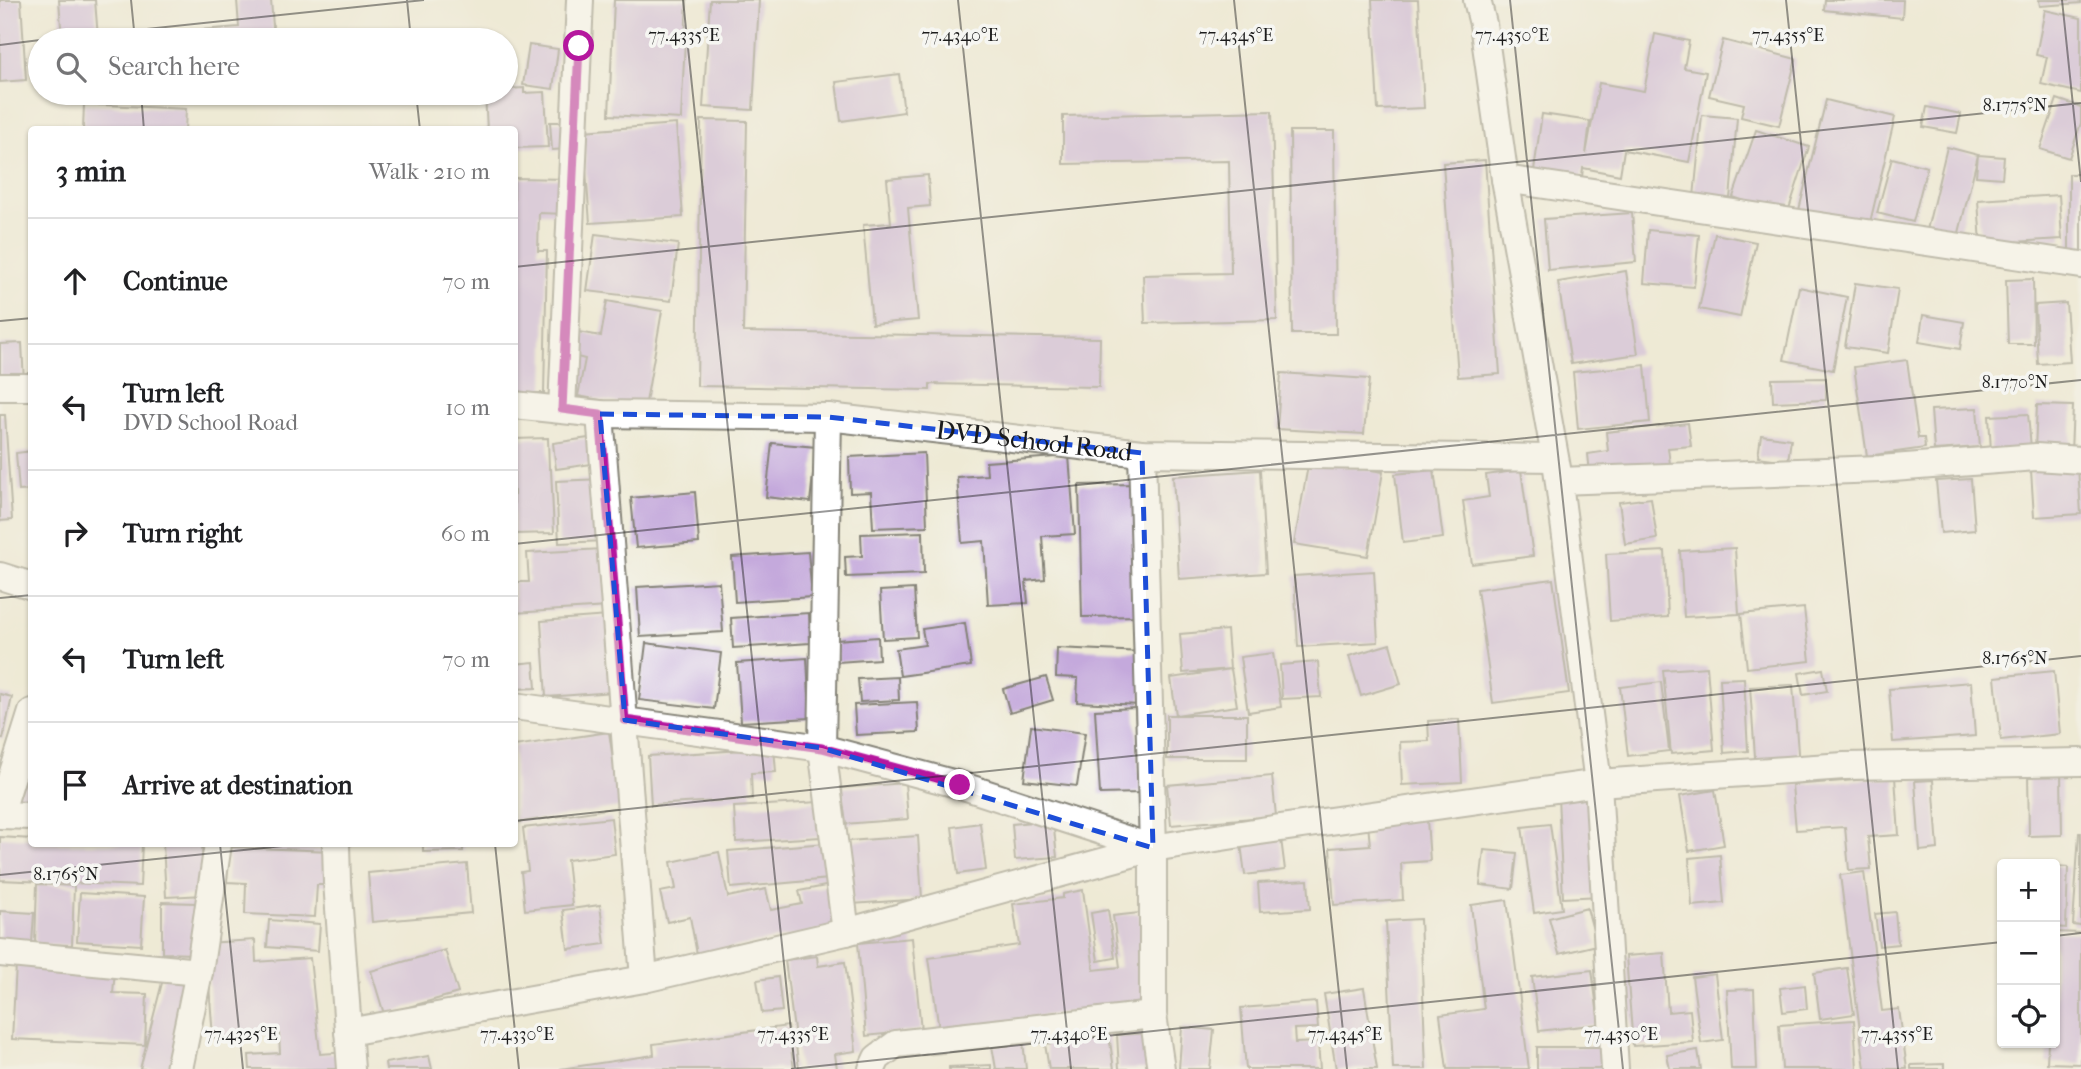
<!DOCTYPE html>
<html lang="en">
<head>
<meta charset="utf-8">
<style>
  :root { --surface:#fff; --page:#f6f6f6; --text:#202124; --muted:#757577; --line:#e0e0e0 }
  body { margin:0; font-family:"IM FELL French Canon",serif; background:var(--page); color:var(--text) }
  .controls { position:absolute; right:21px; bottom:21px; display:grid; overflow:hidden; border-radius:7px; box-shadow:0 2px 5px #0004 }
  .controls button { width:63px; height:63px; display:grid; place-items:center; padding:0; border:0; border-bottom:2px solid var(--line); background:var(--surface); color:var(--text); font:35px sans-serif }
  .stop { position:absolute; width:21px; height:21px; margin:-16px; border:5px solid #b5179e; border-radius:50%; background:#fff }
  .stop.end { background:#b5179e; border-color:#fff; box-shadow:0 2px 7px #0008 }
  .list { margin:0; padding:0; list-style:none }
  h2 { display:flex; justify-content:space-between; align-items:center; height:91px; margin:0; padding:0 28px; font-size:30px }
  h2 small { font-size:23px; font-weight:400; color:var(--muted) }
  .list li { display:grid; grid-template-columns:46px 1fr auto; gap:21px; align-items:center; box-sizing:border-box; height:126px; padding:0 28px; border-top:2px solid var(--line) }
  .list b { display:block; font-size:26px; white-space:nowrap }
  .list p { margin:0; font-size:23px; white-space:nowrap; color:var(--muted) }
  .list em { font-size:23px; font-style:normal; color:var(--muted) }
  .icon { flex:none; width:38px; height:38px; fill:none; stroke:currentColor; stroke-width:2; stroke-linecap:round; stroke-linejoin:round }
  .map { position:relative; flex:none; width:2081px; height:1069px; overflow:hidden }
  .search { position:absolute; background:var(--surface); box-shadow:0 2px 5px #0004; left:28px; top:28px; width:490px; height:77px; display:flex; align-items:center; gap:18px; box-sizing:border-box; padding:0 24px; border-radius:38px; color:var(--muted); font-size:26px }
  .panel { position:absolute; background:var(--surface); box-shadow:0 2px 5px #0004; left:28px; top:126px; width:490px; height:721px; border-radius:7px }
  .map>svg:first-child { display:block }
</style>
</head>
<body>
<div class="map">
<svg width="2081" height="1069" viewBox="0 0 2081 1069">
  <rect width="100%" height="100%" fill="#f6f6f2"/>
  <filter id="ink" filterUnits="userSpaceOnUse"><feTurbulence type="fractalNoise" baseFrequency=".0143" numOctaves="2"/><feDisplacementMap in="SourceGraphic" scale="14" xChannelSelector="R" yChannelSelector="G"/><feConvolveMatrix kernelMatrix="1 2 1 2 8 2 1 2 1" color-interpolation-filters="sRGB"/></filter>
  <filter id="wash" filterUnits="userSpaceOnUse"><feTurbulence type="fractalNoise" baseFrequency=".00686" numOctaves="4" result="noise"/><feDisplacementMap in="SourceGraphic" scale="28" xChannelSelector="R" yChannelSelector="G"/><feGaussianBlur stdDeviation="1.57" result="paint"/><feColorMatrix in="noise" values="0 0 0 0 0 0 0 0 0 0 0 0 0 0 0 0 0 1.4 0 .05"/><feComposite in="paint" operator="in"/></filter>
  <g filter="url(#wash)">
    <rect width="100%" height="100%" fill="#eeead5"/>
    <g id="blocks">
      <path fill="#c4a9dc" d="M0,0H21L26,80L0,82Z
        M59,0H95L98,38L239,27L237,0H271L274,40H62Z
        M614,0H687L681,119L609,115Z
        M710,0H759L753,110L703,107Z
        M1372,0H1418L1424,108L1378,110Z
        M1825,0H1903L1902,18L1824,10Z
        M2039,0H2081V3L2040,6Z
        M2045,10L2081,18V93L2041,84L2047,57L2036,55Z
        M1655,34L1689,41L1684,68L1706,72L1689,162L1624,150L1620,175L1583,168L1582,177L1534,170L1542,114L1590,121L1586,154L1599,83L1644,91Z
        M1723,40L1796,59L1779,126L1741,117L1744,104L1709,96Z
        M529,45L558,49L553,89L523,85Z
        M899,74L904,112L841,121L836,82Z
        M524,88V93L545,92L548,147L514,148V130H487L485,93H506V89Z
        M2057,99L2081,107V123L2069,158L2040,149Z
        M1826,100L1895,117L1868,231L1798,214Z
        M84,104L186,109L185,130H83Z
        M1927,107L1961,114L1957,133L1923,127Z
        M1272,111L1277,320L1145,323L1143,275L1231,273L1229,161L1063,164V116Z
        M1702,115L1737,118L1730,199L1694,197Z
        M701,120L747,121L743,332L1100,338L1099,387L930,384V390L697,386Z
        M550,122H566L567,149L552,150Z
        M676,124L683,217L590,223L583,131Z
        M1756,130L1809,147L1787,215L1733,197Z
        M1290,131H1334L1336,334H1292Z
        M1947,147L1978,155L1958,237L1927,230Z
        M1978,155L2004,157L2002,178L1976,176Z
        M1892,158L1927,167L1913,222L1877,213Z
        M1485,160L1500,374L1458,377L1443,163Z
        M2069,174H2081V255H2069Z
        M928,175L930,206L908,208L918,320L872,324L863,225L891,223L887,179Z
        M514,178L568,179L567,214L539,213L538,251H547L544,393H514Z
        M2059,195L2062,239L1981,244L1978,200Z
        M1632,213L1636,262L1548,270L1544,219Z
        M1648,230L1699,235L1694,287L1644,283Z
        M595,234L678,244L671,301L587,291Z
        M1715,234L1756,242L1740,317L1699,309Z
        M1626,271L1638,354L1571,364L1558,282Z
        M2033,279L2034,344H2008L2006,280Z
        M1855,283L1898,289L1888,353L1845,347Z
        M1799,287L1847,297L1833,370L1784,360Z
        M607,301L662,311L645,408L578,396L585,359L573,356L578,332L601,336Z
        M2066,303L2070,362L2038,364L2035,305Z
        M1923,315L1964,322L1960,349L1919,342Z
        M22,343L24,383L0,384V344Z
        M1907,360L1918,438H1924L1925,448L1867,456L1854,367Z
        M1645,365L1650,422L1578,429L1573,372Z
        M1281,373L1369,379L1364,434L1277,429Z
        M1826,378V400L1773,402L1772,379Z
        M2037,405L2073,406L2071,452L2035,450Z
        M1977,408L1980,447L1934,450L1931,410Z
        M2028,414L2031,448L1991,451L1989,416Z
        M0,415H5L12,520L0,521Z
        M1688,423L1691,446L1668,448L1670,464L1590,473L1588,454L1608,451L1606,432Z
        M1761,435L1791,439L1788,461L1758,457Z
        M596,437L599,463L556,469L553,443Z
        M548,438L549,469H551L554,533L514,534V439Z
        M772,443L816,447L810,502L766,497Z
        M32,451V490L19,491L16,453Z
        M924,453L927,526L873,528L871,492L850,493L849,457Z
        M1069,456L1075,534L1042,536L1045,579L1026,581L1028,603L988,605L984,541L962,543L957,477L987,475L986,462Z
        M1309,460L1383,472L1368,556L1294,544Z
        M2078,467L2081,514L2034,517L2031,470Z
        M1260,470L1266,573L1179,579L1173,476Z
        M1434,470L1443,538L1403,543L1395,474Z
        M1521,470L1533,556L1472,564L1463,501L1489,497L1486,475Z
        M602,479L605,541L559,543L556,481Z
        M1971,479L1975,530L1941,533L1936,481Z
        M1139,484L1142,616L1082,617L1079,485Z
        M695,492L699,543L636,548L631,498Z
        M1651,498L1657,539L1625,544L1619,502Z
        M923,532L924,574L846,577L845,557L862,556L861,534Z
        M1735,548L1739,614L1684,617L1680,551Z
        M603,549L607,607L514,613V582H529L527,553Z
        M1665,551L1668,617L1610,621L1606,554Z
        M808,552L812,597L735,602L732,557Z
        M1374,571L1378,642L1298,647L1294,576Z
        M1553,579L1569,693L1493,703L1477,589Z
        M719,582L723,632L640,637L637,587Z
        M914,589L917,637L883,639L880,591Z
        M1804,608L1810,661L1747,668L1741,614Z
        M809,613L810,643L733,648L731,618Z
        M608,616L613,692L546,697L541,621Z
        M965,623L971,666L900,676L896,649L925,645L922,629Z
        M1227,630L1230,669L1183,673L1180,634Z
        M878,637L879,659L838,662L836,640Z
        M646,643L721,653L714,709L639,700Z
        M1390,644L1401,684L1361,696L1349,656Z
        M1057,648L1143,652L1141,705L1077,702L1078,678L1056,677Z
        M1273,653L1281,707L1248,712L1240,657Z
        M807,658L810,718L741,722L737,663Z
        M534,662L536,688L514,689V664Z
        M1318,662L1321,697L1282,699L1280,665Z
        M1707,667L1714,750L1671,754L1663,670Z
        M1231,669L1237,706L1176,715L1171,678Z
        M1823,669L1827,691L1803,695L1799,673Z
        M2054,671L2060,734L2001,740L1995,677Z
        M898,677L899,700L860,702L858,679Z
        M1046,677L1053,700L1010,713L1003,689Z
        M1744,678L1748,751L1724,753L1720,679Z
        M1661,682L1669,751L1628,756L1620,687Z
        M1971,682L1975,736L1893,742L1889,689Z
        M1793,685L1799,766L1756,770L1750,687Z
        M0,694L12,697L3,739L0,738Z
        M917,702L919,732L856,735L854,705Z
        M1135,708L1140,793L1100,794L1095,710Z
        M1167,715H1247V759H1167Z
        M1459,719L1462,782L1402,785L1400,742L1429,741L1428,721Z
        M32,726V806L12,802Z
        M1031,726L1085,733L1077,786L1024,780Z
        M609,732L620,807L515,823L514,746Z
        M774,748L776,772L751,773L752,799L651,805L648,756Z
        M2028,772H2061L2062,835L2029,836Z
        M1272,776L1276,816L1171,825L1167,785Z
        M1895,777L1899,835L1868,837L1871,869L1849,870L1845,827L1796,830L1792,785Z
        M1933,780L1938,849L1920,851L1915,781Z
        M905,783L908,819L844,824L842,788Z
        M1715,790L1724,845L1689,851L1680,796Z
        M1594,795L1600,896L1563,898L1558,797Z
        M819,802L821,837L736,842L734,807Z
        M611,818L615,854L567,860L572,905L525,910L521,872L528,871L523,828Z
        M1053,820L1057,857L1015,860L1012,824Z
        M1427,820L1430,861L1401,863L1403,900L1334,905L1330,848L1370,845L1368,824Z
        M980,823L986,870L958,874L952,827Z
        M1550,824L1562,909L1534,913L1522,827Z
        M2079,833H2081V926L2073,925Z
        M918,836L922,899L852,904L848,841Z
        M0,837L32,839V844H142L140,886L0,880Z
        M1281,839L1285,870L1245,875L1241,844Z
        M826,843L829,879L731,888L728,851Z
        M163,844H202L205,895L166,897Z
        M423,844H463V851L423,852Z
        M229,847L332,851L330,885H317L315,917L245,914L246,883L227,882Z
        M1484,850L1517,853L1513,889L1480,885Z
        M719,852L728,897L766,889L771,910L802,904L799,891L831,885L839,927L697,954L690,917L667,922L660,892L676,889L671,862Z
        M1720,855L1724,903L1692,906L1689,858Z
        M467,864L471,913L372,922L368,873Z
        M2055,866L2068,867L2066,928L2055,927Z
        M1864,872L1882,1011L1899,1009L1907,1069H1865L1840,875Z
        M1308,880L1310,909L1260,912L1258,883Z
        M37,884L74,886L72,945L35,944Z
        M1083,890L1094,970L1120,967L1113,916L1139,913L1152,1001L939,1030L929,958L1019,945L1013,904L1063,898V894Z
        M80,893L144,897L141,945L77,941Z
        M1507,900L1529,1069H1447L1440,1015L1484,1009L1471,905Z
        M162,902L196,903L195,954L162,953Z
        M600,905L605,944L568,949L563,910Z
        M1587,908L1597,945L1559,954L1549,918Z
        M1108,910L1115,958L1098,961L1091,913Z
        M0,911L34,913L32,943L0,942Z
        M1895,912L1898,944L1879,946L1875,914Z
        M1420,919L1426,1069H1393L1386,921Z
        M269,920L320,924L318,951L267,947Z
        M2055,932L2081,933V1064L2047,1063L2048,1043H2055Z
        M912,938L921,1030L866,1036L858,943Z
        M255,940L256,962L310,958L320,1054L348,1052L349,1069H250L249,1055L280,1053L279,1034L213,1038L206,943Z
        M445,950L458,993L384,1014L371,971Z
        M1664,953L1668,1012L1690,1010L1693,1042L1633,1046L1626,956Z
        M817,956L818,966L845,962L856,1051L835,1054L837,1069H799L785,960Z
        M16,965L115,970L113,993L147,994L145,1045L12,1039Z
        M1847,968L1854,1014L1820,1019L1814,973Z
        M1592,970L1599,1024L1539,1031L1532,977Z
        M165,971L193,978L169,1069H140Z
        M1715,974L1723,1040L1701,1043L1692,977Z
        M778,977L782,1011L762,1013L757,980Z
        M1805,985L1807,1009L1783,1012L1780,988Z
        M1364,988L1377,1069H1336L1324,994Z
        M1754,989L1757,1069H1731L1727,990Z
        M1316,1002L1318,1028L1294,1029L1295,1043L1318,1042L1320,1069H1246L1241,1008Z
        M1854,1020L1857,1069H1782L1779,1025Z
        M788,1026L794,1069H560L654,1055L653,1044Z
        M1182,1027L1214,1030L1210,1069H1179Z
        M1151,1033L1154,1069H1119L1117,1035Z
        M1109,1035L1114,1069H1049L1045,1044Z
        M1023,1041L1026,1069H996L992,1046Z
        M1537,1047H1602V1069H1537Z
        M1698,1050L1701,1069H1670L1667,1055Z
        M429,1056L432,1069H386L385,1063Z
        M1944,1064V1069H1911V1065Z
        M991,1065V1069H949V1067Z"/>
    </g>
  </g>
  <g filter="url(#ink)">
    <use href="#blocks" fill-opacity="0" stroke="#858378" stroke-width="2"/>
    <g fill="none" stroke-linecap="round" stroke-linejoin="round">
      <defs>
        <g id="street">
          <path d="M1477,0L1483,24L1505,179L1557,468L1598,783L1615,1069"/>
          <path d="M1505,179L2081,265"/>
          <path d="M0,387H32"/>
          <path id="s1" d="M514,405L600,414L828,417L1142,453L1554,458"/>
          <path d="M562,409L580,0"/>
          <path d="M600,414L644,979"/>
          <path d="M828,417L822,748L846,932"/>
          <path d="M1142,453L1153,848V1015L1161,1069"/>
          <path d="M1559,481L1880,469L2036,457L2081,460"/>
          <path d="M0,576L32,586"/>
          <path d="M514,706L822,748L960,785L1153,848"/>
          <path d="M0,814L32,712"/>
          <path d="M0,815L32,816"/>
          <path d="M336,844L337,882L351,1069"/>
          <path d="M0,953L199,972"/>
          <path d="M348,1032L644,979L846,932L1153,848L1260,831L1598,783L1844,766L2081,762"/>
          <path d="M179,1069L199,972L218,844"/>
          <path d="M872,1069L877,1058L896,1044L1153,1015"/>
        </g>
      </defs>
      <use href="#street" stroke="#858378" stroke-width="30"/>
      <use href="#street" stroke="#fff" stroke-width="26"/>
    </g>
  </g>
  <g fill="none" stroke-linecap="round" stroke-linejoin="round" filter="url(#ink)">
    <path stroke="#b5179e" stroke-width="9" d="M579,46L562,409L600,414L625,720L822,748L960,785"/>
  </g>
  <path d="M0 0H2081V1069H0ZM600,414L828,417L1142,453L1153,848L822,748L625,720Z" fill="#eeead5" fill-opacity=".55" fill-rule="evenodd"/>
  <path fill="none" stroke="#1d4ed8" stroke-width="5" stroke-dasharray="14 9" stroke-linejoin="round" d="M600,414L828,417L1142,453L1153,848L822,748L625,720Z"/>
  <path fill="none" stroke="#1c1c1c" stroke-width="2" stroke-opacity="0.45" d="M131,0L135,40M407,0L411,40M683,0L795,1069M958,0L1071,1069M1234,0L1347,1069M1510,0L1623,1069M1786,0L1898,1069M2062,0L2081,182M42,40L424,0M0,45L40,40M141,93L144,130M416,93L420,130M514,267L2081,103M0,321L32,318M514,544L2081,380M0,598L32,595M514,821L2081,656M220,844L243,1069M495,844L519,1069M0,875L302,844M2055,936L2081,933M791,1069L2002,942"/>
  <g text-anchor="middle" dominant-baseline="central" stroke-width="7" stroke-linejoin="round" paint-order="stroke">
    <g font-size="26" fill="#1c1c1c" stroke="#f6f6f2">
      <text stroke="none"><textPath href="#s1" startOffset="522">DVD School Road</textPath></text>
    </g>
  </g>
  <g font-size="18" text-anchor="middle" fill="#1c1c1c" stroke="#f6f6f2" stroke-width="7" stroke-linejoin="round" paint-order="stroke">
    <text x="684" y="41">77.4335°E</text>
    <text x="960" y="41">77.4340°E</text>
    <text x="1236" y="41">77.4345°E</text>
    <text x="1512" y="41">77.4350°E</text>
    <text x="1788" y="41">77.4355°E</text>
    <text x="2015" y="111">8.1775°N</text>
    <text x="2015" y="388">8.1770°N</text>
    <text x="2015" y="664">8.1765°N</text>
    <text x="66" y="880">8.1765°N</text>
    <text x="241" y="1040">77.4325°E</text>
    <text x="517" y="1040">77.4330°E</text>
    <text x="793" y="1040">77.4335°E</text>
    <text x="1069" y="1040">77.4340°E</text>
    <text x="1345" y="1040">77.4345°E</text>
    <text x="1621" y="1040">77.4350°E</text>
    <text x="1897" y="1040">77.4355°E</text>
  </g>
</svg>
<div class="controls">
<button>+</button>
<button>−</button>
<button><svg class="icon" aria-label="locate" viewBox="0 0 24 24"><circle cx="12" cy="12" r="6"/><path d="M12 2v4M12 18v4M2 12h4M18 12h4"/></svg></button>
</div>
<div class="stop" style="left:579px;top:46px"></div>
<div class="stop end" style="left:960px;top:785px"></div>
<div class="search"><svg class="icon" aria-label="search" viewBox="0 0 24 24"><circle cx="10" cy="10" r="6"/><path d="M15 15l6 6"/></svg>Search here</div>
<section class="panel">
<h2>3 min<small>Walk · 210 m</small></h2>
<ul class="list">
<li><svg class="icon" aria-label="ahead" viewBox="0 0 24 24"><path d="M12 20V5M6 11l6-6 6 6"/></svg><div><b>Continue</b></div><em>70 m</em></li>
<li><svg class="icon" aria-label="left" viewBox="0 0 24 24"><path d="M17 20v-9H6M10 6l-5 5 5 5"/></svg><div><b>Turn left</b><p>DVD School Road</p></div><em>10 m</em></li>
<li><svg class="icon" aria-label="right" viewBox="0 0 24 24"><path d="M7 20v-9h11M14 6l5 5-5 5"/></svg><div><b>Turn right</b></div><em>60 m</em></li>
<li><svg class="icon" aria-label="left" viewBox="0 0 24 24"><path d="M17 20v-9H6M10 6l-5 5 5 5"/></svg><div><b>Turn left</b></div><em>70 m</em></li>
<li><svg class="icon" aria-label="arrive" viewBox="0 0 24 24"><path d="M6 21V4h12l-3 4 3 4H6"/></svg><div><b>Arrive at destination</b></div></li>
</ul>
</section>
</div>
</body>
</html>
